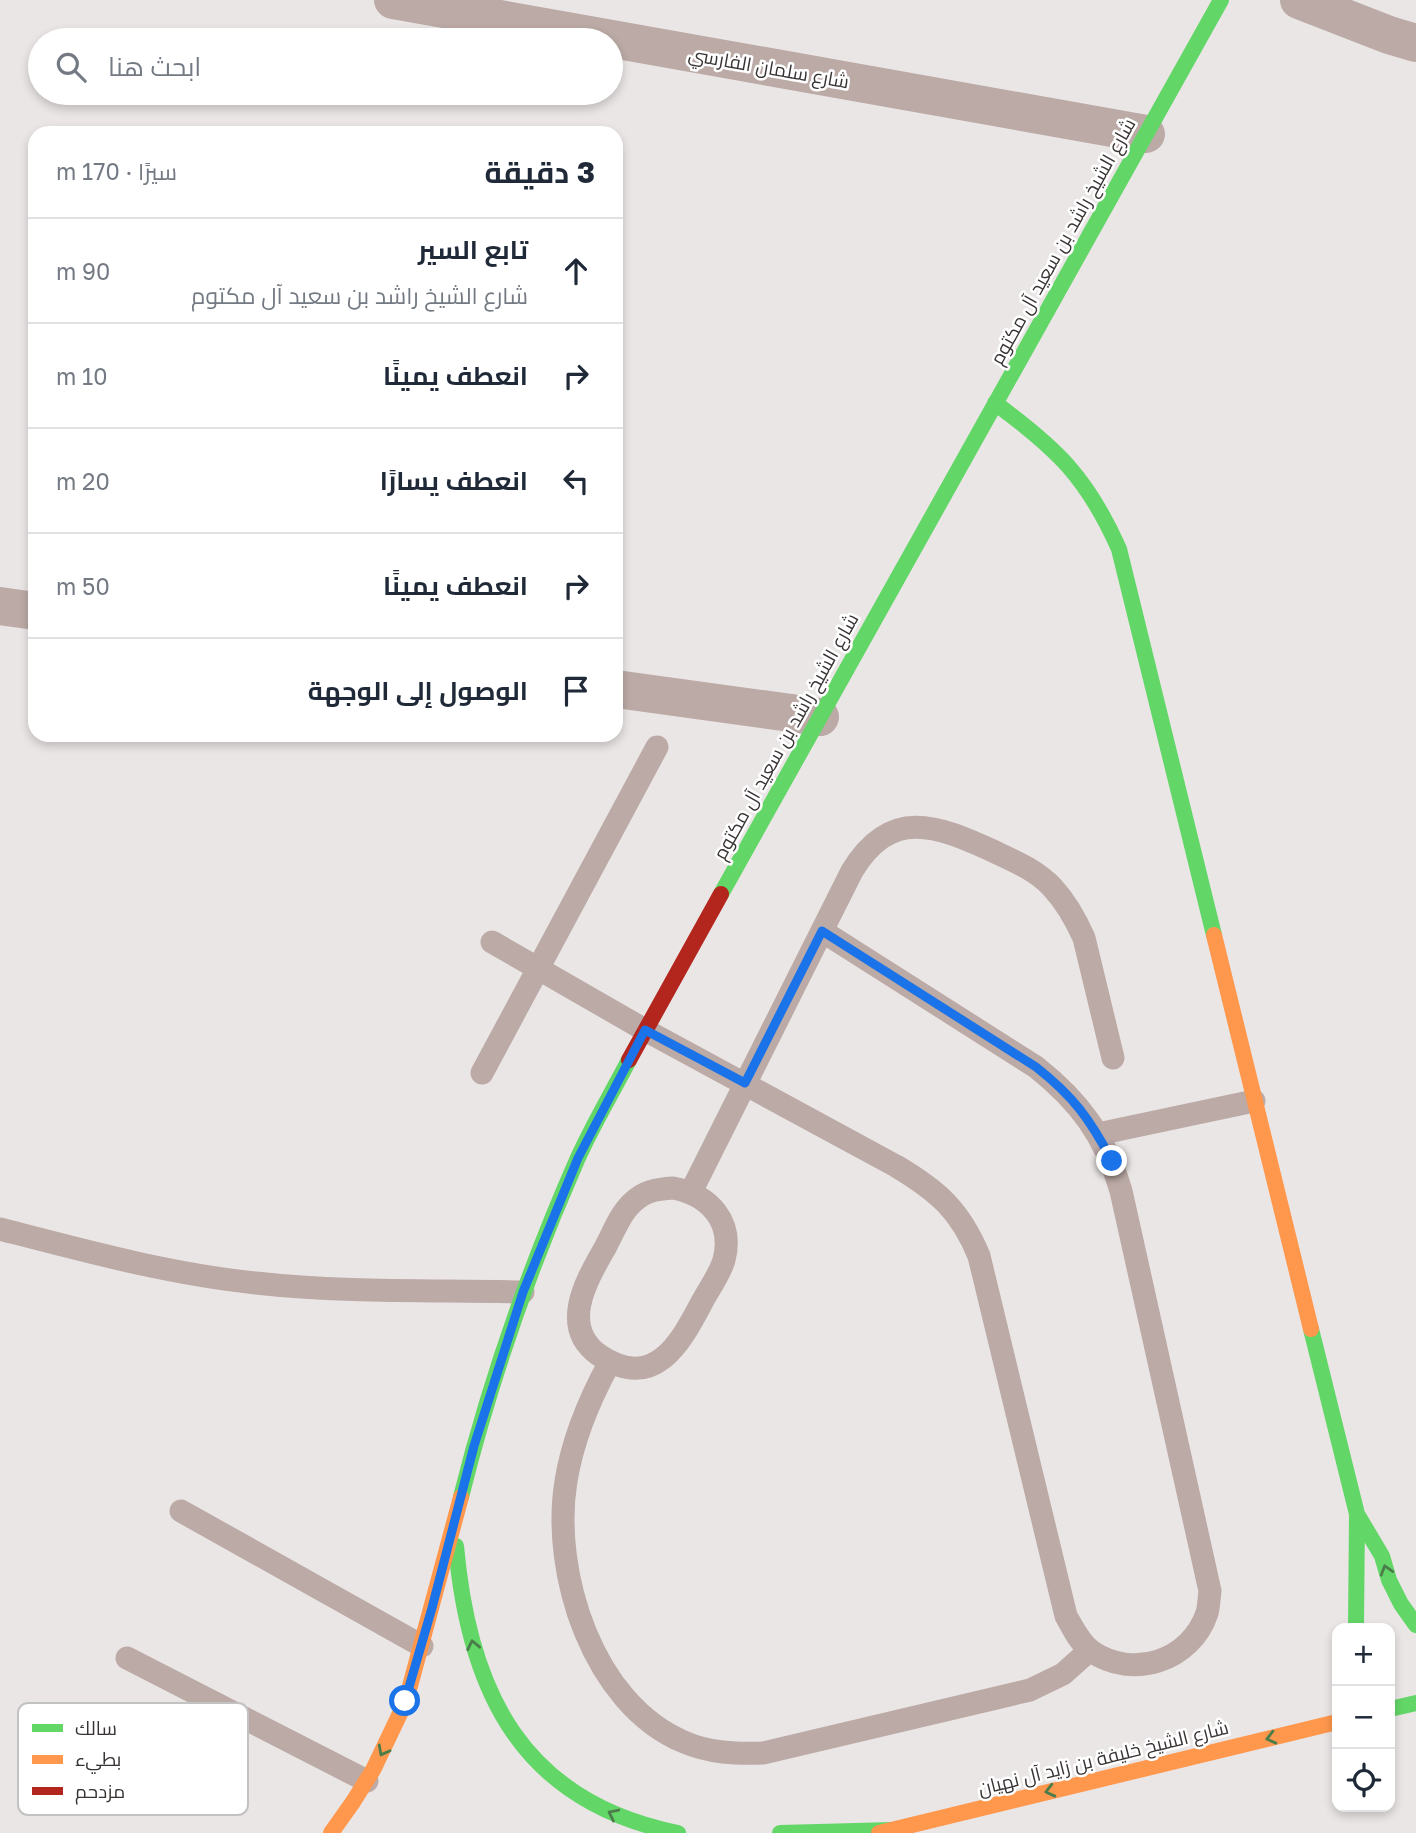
<!DOCTYPE html>
<html lang="ar">
<head>
<meta charset="utf-8">
<style>
  :root { --surface:#fff; --page:#f6f6f7; --text:#1f2937; --muted:#747a83; --line:#e0e1e3 }
  body { margin:0; font-family:"Golos Text",Cairo,sans-serif; background:var(--page); color:var(--text); direction:rtl }
  .controls { position:absolute; right:21px; bottom:21px; display:grid; overflow:hidden; border-radius:14px; box-shadow:0 4px 10px #0003 }
  .controls button { width:63px; height:63px; display:grid; place-items:center; padding:0; border:0; border-bottom:2px solid var(--line); background:var(--surface); color:var(--text); font:35px sans-serif }
  .stop { position:absolute; width:21px; height:21px; margin:-16px; border:5px solid #1a73e8; border-radius:50%; background:#fff }
  .stop.end { background:#1a73e8; border-color:#fff; box-shadow:0 2px 7px #0008 }
  .list { margin:0; padding:0; list-style:none }
  h2 { display:flex; justify-content:space-between; align-items:center; height:91px; margin:0; padding:0 28px; font-size:30px }
  h2 small { font-size:23px; font-weight:400; color:var(--muted) }
  .list li { display:grid; grid-template-columns:46px 1fr auto; gap:21px; align-items:center; box-sizing:border-box; height:105px; padding:0 28px; border-top:2px solid var(--line) }
  .list b { display:block; font-size:26px; white-space:nowrap }
  .list p { margin:0; font-size:23px; white-space:nowrap; color:var(--muted) }
  .list em { font-size:23px; font-style:normal; color:var(--muted) }
  .icon { flex:none; width:38px; height:38px; fill:none; stroke:currentColor; stroke-width:2; stroke-linecap:round; stroke-linejoin:round }
  .map { position:relative; flex:none; width:1416px; height:1833px; overflow:hidden; direction:ltr }
  .search { position:absolute; background:var(--surface); box-shadow:0 4px 10px #0003; left:28px; top:28px; width:595px; height:77px; display:flex; align-items:center; gap:18px; box-sizing:border-box; padding:0 24px; border-radius:38px; color:var(--muted); font-size:26px }
  .panel { position:absolute; background:var(--surface); box-shadow:0 4px 10px #0003; left:28px; top:126px; width:595px; height:616px; border-radius:21px; direction:rtl }
  .map>svg:first-child { display:block }
</style>
</head>
<body>
<div class="map">
<svg width="1416" height="1833" viewBox="0 0 1416 1833">
  <rect width="100%" height="100%" fill="#ebe6e6"/>
  <g fill="none" stroke-linecap="round" stroke-linejoin="round">
    <path stroke="#bbaaa6" stroke-width="23" d="M492,942L645,1030L896,1166C938,1191 960,1210 979,1256L1066,1616C1073,1628 1079,1642 1091,1651C1133,1680 1191,1661 1207,1613C1209,1606 1209,1598 1210,1591L1121,1191C1105,1136 1080,1102 1036,1067L822,931
      M482,1073L657,747
      M1098,1134L1254,1101
      M673,1188C709,1195 734,1221 724,1260C720,1274 709,1289 702,1302C680,1344 654,1392 599,1355C558,1326 588,1278 606,1246C615,1229 622,1209 638,1198C648,1190 661,1189 673,1188Z
      M691,1192L852,871C891,807 936,825 993,851C1014,861 1036,870 1052,887C1066,902 1076,920 1084,938L1113,1058
      M0,1229C85,1251 169,1274 256,1283C344,1293 434,1290 523,1292
      M610,1362C589,1400 573,1438 566,1481C551,1573 593,1704 684,1742C709,1753 736,1754 763,1753L1030,1690L1063,1674L1090,1650
      M181,1511L422,1646
      M127,1658L367,1781"/>
    <path stroke="#bbaaa6" stroke-width="38" d="M393,0L1146,134
      M1299,0L1389,35L1416,43
      M0,606L35,611
      M616,689L820,717"/>
    <path stroke="#63d668" stroke-width="16" d="M995,403C1057,449 1087,477 1119,549L1214,935
      M721,894L1221,0
      M1311,1329L1357,1514L1356,1628
      M461,1497C490,1381 529,1269 577,1160C592,1126 612,1093 629,1060
      M1357,1514L1382,1556L1389,1580L1401,1604L1416,1625
      M456,1546C469,1693 523,1802 678,1833
      M1390,1709L1416,1703
      M780,1833L893,1830"/>
    <path stroke="#ff974d" stroke-width="16" d="M1214,935L1311,1329
      M331,1833L353,1802L373,1770L406,1701L461,1497
      M879,1833L1337,1722"/>
    <path stroke="#b3261e" stroke-width="16" d="M629,1060L721,894"/>
  </g>
  <defs><path id="oneway-chevron" d="M-2-3.5L2.5 0L-2 3.5" fill="none" stroke-width="1.6" stroke-linecap="round" stroke-linejoin="round" transform="scale(1.75)"/></defs>
  <g stroke="#4b7d4b">
    <use href="#oneway-chevron" transform="translate(1386 1570) rotate(-107)"/>
    <use href="#oneway-chevron" transform="translate(473 1645) rotate(-102)"/>
    <use href="#oneway-chevron" transform="translate(1271 1738) rotate(166)"/>
    <use href="#oneway-chevron" transform="translate(383 1751) rotate(118)"/>
    <use href="#oneway-chevron" transform="translate(1050 1791) rotate(166)"/>
    <use href="#oneway-chevron" transform="translate(613 1814) rotate(-154)"/>
  </g>
  <g fill="none" stroke-linecap="round" stroke-linejoin="round">
    <path stroke="#1a73e8" stroke-width="9" d="M405,1701L432,1608L474,1446L523,1292L578,1158L645,1030L745,1083L822,931L1036,1067C1073,1096 1090,1119 1112,1161"/>
  </g>
  <g text-anchor="middle" dominant-baseline="central" stroke-width="5" stroke-linejoin="round" paint-order="stroke">
    <g font-size="19" fill="#383433" stroke="#fff">
      <text transform="translate(769 67) rotate(10)">شارع سلمان الفارسي</text>
      <text transform="translate(1062 241) rotate(-61)">شارع الشيخ راشد بن سعيد آل مكتوم</text>
      <text transform="translate(785 736) rotate(-61)">شارع الشيخ راشد بن سعيد آل مكتوم</text>
      <text transform="translate(1103 1757) rotate(-14)">شارع الشيخ خليفة بن زايد آل نهيان</text>
    </g>
  </g>
  <rect x="18" y="1703" width="230" height="112" rx="10" fill="#fff" stroke="#c3c2c2" stroke-width="2"/>
  <rect x="32" y="1724" width="31" height="8" fill="#63d668"/>
  <rect x="32" y="1755" width="31" height="9" fill="#ff974d"/>
  <rect x="32" y="1787" width="31" height="8" fill="#b3261e"/>
  <g font-size="19" fill="#383433">
    <text x="75" y="1735">سالك</text>
    <text x="75" y="1766">بطيء</text>
    <text x="75" y="1798">مزدحم</text>
  </g>
</svg>
<div class="controls">
<button>+</button>
<button>−</button>
<button><svg class="icon" aria-label="locate" viewBox="0 0 24 24"><circle cx="12" cy="12" r="6"/><path d="M12 2v4M12 18v4M2 12h4M18 12h4"/></svg></button>
</div>
<div class="stop" style="left:405px;top:1701px"></div>
<div class="stop end" style="left:1112px;top:1161px"></div>
<div class="search"><svg class="icon" aria-label="search" viewBox="0 0 24 24"><circle cx="10" cy="10" r="6"/><path d="M15 15l6 6"/></svg>ابحث هنا</div>
<section class="panel">
<h2>3 دقيقة<small>سيرًا · 170 m</small></h2>
<ul class="list">
<li><svg class="icon" aria-label="ahead" viewBox="0 0 24 24"><path d="M12 20V5M6 11l6-6 6 6"/></svg><div><b>تابع السير</b><p>شارع الشيخ راشد بن سعيد آل مكتوم</p></div><em>90 m</em></li>
<li><svg class="icon" aria-label="right" viewBox="0 0 24 24"><path d="M7 20v-9h11M14 6l5 5-5 5"/></svg><div><b>انعطف يمينًا</b></div><em>10 m</em></li>
<li><svg class="icon" aria-label="left" viewBox="0 0 24 24"><path d="M17 20v-9H6M10 6l-5 5 5 5"/></svg><div><b>انعطف يسارًا</b></div><em>20 m</em></li>
<li><svg class="icon" aria-label="right" viewBox="0 0 24 24"><path d="M7 20v-9h11M14 6l5 5-5 5"/></svg><div><b>انعطف يمينًا</b></div><em>50 m</em></li>
<li><svg class="icon" aria-label="arrive" viewBox="0 0 24 24"><path d="M6 21V4h12l-3 4 3 4H6"/></svg><div><b>الوصول إلى الوجهة</b></div></li>
</ul>
</section>
</div>
</body>
</html>
